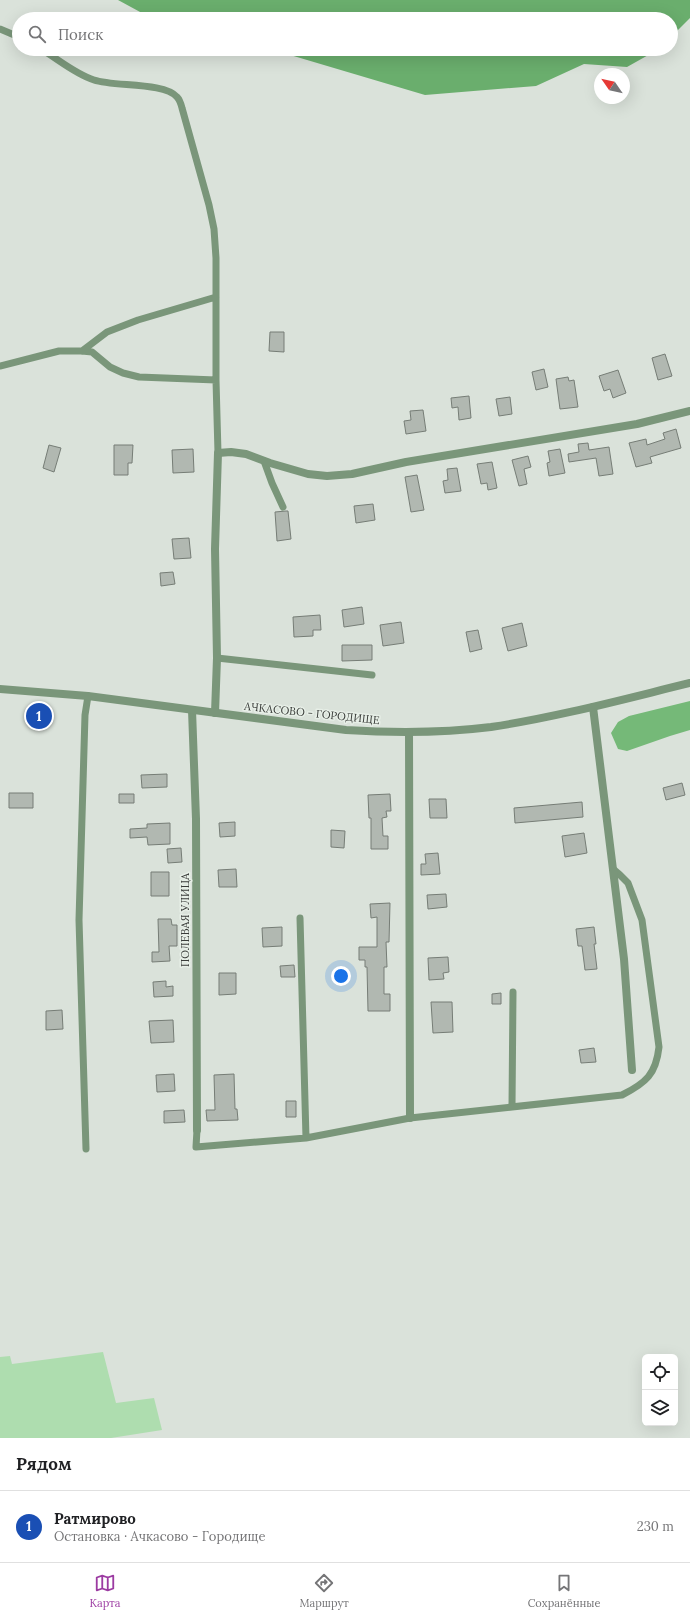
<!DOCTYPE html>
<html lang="ru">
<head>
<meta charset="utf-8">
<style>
  :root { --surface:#fff; --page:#f6f6f6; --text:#202124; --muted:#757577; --line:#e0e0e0; --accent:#9c3ba2 }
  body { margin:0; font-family:Lora,serif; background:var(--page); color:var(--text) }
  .controls { position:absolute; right:12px; bottom:12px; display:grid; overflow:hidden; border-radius:6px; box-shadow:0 4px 16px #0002 }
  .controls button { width:36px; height:36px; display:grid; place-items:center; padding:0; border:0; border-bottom:1px solid var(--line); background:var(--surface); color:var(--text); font:20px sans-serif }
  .compass { position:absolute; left:594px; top:68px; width:36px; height:36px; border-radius:50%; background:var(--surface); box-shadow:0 4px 16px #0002; rotate:304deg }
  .you { position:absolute; left:341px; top:976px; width:14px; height:14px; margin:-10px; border:3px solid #fff; border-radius:50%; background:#1a73e8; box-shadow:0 0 0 6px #1a73e833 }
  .badge { display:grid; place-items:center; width:26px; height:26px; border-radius:50%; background:var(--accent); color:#fff; font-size:13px; font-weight:700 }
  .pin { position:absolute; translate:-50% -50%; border:2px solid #fff; box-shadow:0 1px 4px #0006 }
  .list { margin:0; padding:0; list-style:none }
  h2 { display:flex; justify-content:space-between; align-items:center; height:52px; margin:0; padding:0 16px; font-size:17px }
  h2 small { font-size:13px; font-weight:400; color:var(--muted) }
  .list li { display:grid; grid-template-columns:26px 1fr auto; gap:12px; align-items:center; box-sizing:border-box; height:72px; padding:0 16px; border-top:1px solid var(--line) }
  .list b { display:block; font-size:15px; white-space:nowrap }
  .list p { margin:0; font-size:13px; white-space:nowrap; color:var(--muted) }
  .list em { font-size:13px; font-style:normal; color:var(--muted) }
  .icon { flex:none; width:22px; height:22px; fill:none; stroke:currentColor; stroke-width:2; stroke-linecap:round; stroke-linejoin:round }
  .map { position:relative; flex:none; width:690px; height:1438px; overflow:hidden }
  .search { position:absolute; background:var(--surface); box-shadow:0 4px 16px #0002; left:12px; right:12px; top:12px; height:44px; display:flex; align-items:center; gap:10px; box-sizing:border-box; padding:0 14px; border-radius:22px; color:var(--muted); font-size:15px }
  .sheet { height:124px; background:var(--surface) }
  nav { display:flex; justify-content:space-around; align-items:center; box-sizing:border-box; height:56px; border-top:1px solid var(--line); background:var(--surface); font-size:11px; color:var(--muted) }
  nav a { display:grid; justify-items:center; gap:2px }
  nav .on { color:var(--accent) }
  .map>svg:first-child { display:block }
</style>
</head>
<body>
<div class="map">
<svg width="690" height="1438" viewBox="0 0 690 1438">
  <rect width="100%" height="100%" fill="#dae2da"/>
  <path fill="#aeddaf" d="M103,1352L116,1403L154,1398L162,1430L111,1438H0V1357L10,1356L12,1364Z"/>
  <path fill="#75b978" d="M690,701V730L670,736L627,751L618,749L611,733L618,722L629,716Z"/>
  <path fill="#6aae6d" d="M118,0H690V18L671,37V19H153Z
    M270,49H659L627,67L584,64L536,86L425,95Z"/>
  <path fill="#b1b8b1" stroke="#767d76" d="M270,332H284V352L269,351Z
    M665,354L672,376L658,380L652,358Z
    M544,369L548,387L536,390L532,372Z
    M618,370L626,393L613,398L610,389L604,391L599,376Z
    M568,377L569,381L574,380L578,407L560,409L556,379Z
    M469,396L471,418L459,420L458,407L452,408L451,398Z
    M510,397L512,414L499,416L496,399Z
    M423,410L426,431L406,434L404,421L411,420L410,411Z
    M676,429L681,448L650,457L652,463L636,467L629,443L646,439L647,445L665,439L663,433Z
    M588,443L589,450L609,447L613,474L599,476L596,458L569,462L568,454L579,452L578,444Z
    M49,445L61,448L54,472L43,468Z
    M114,445H133L132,463H128V475H114Z
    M193,449L194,472L173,473L172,450Z
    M560,449L565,473L549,476L547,463L550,462L548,451Z
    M528,456L531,467L524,469L527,484L519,486L512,460Z
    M492,462L497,488L488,490L487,483L481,484L477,464Z
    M457,468L461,491L445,493L443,481L448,480L447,469Z
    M417,475L424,510L411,512L405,477Z
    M373,504L375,520L356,523L354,506Z
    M286,511H288L291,539L277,541L275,512Z
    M189,538L191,558L174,559L172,539Z
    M173,572L175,584L161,586L160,573Z
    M362,607L364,624L344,627L342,610Z
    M320,615L321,630H313V636L294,637L293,617Z
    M401,622L404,643L383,646L380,625Z
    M522,623L527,646L508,651L502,628Z
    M478,630L482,649L470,652L466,632Z
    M342,645H372V660L342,661Z
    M167,774V787L142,788L141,775Z
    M682,783L685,795L666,800L663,788Z
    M9,793H33V808H9Z
    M119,794H134V803H119Z
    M390,794L391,811H386L387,817L382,818L383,836H388V849H371V818H369L368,795Z
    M429,799H446L447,818H430Z
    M582,802L583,817L515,823L514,808Z
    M235,822V836L220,837L219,823Z
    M170,823V844L148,845L147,837L130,838V829L147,828V824Z
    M331,830L345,831L344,848L331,847Z
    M584,833L587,853L565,857L562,836Z
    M181,848L182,862L168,863L167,849Z
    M438,853L440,874L421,875V864H426L425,854Z
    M236,869L237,887H219L218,870Z
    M151,872H169V896H151Z
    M446,894L447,907L428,909L427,895Z
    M390,903L389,942H386L387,967H384V994H390V1011H368L367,967H365V960H359V947H377V917L371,918L370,904Z
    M158,919H171L172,925H177V946H169L170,961L152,962V952H159Z
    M282,927V946L263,947L262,928Z
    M594,927L596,944H594L597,969L585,970L582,946H578L576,929Z
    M448,957L449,972L443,973L444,979L429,980L428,958Z
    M294,965L295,977H281L280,966Z
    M219,973H236V994L219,995Z
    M166,981V987L173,986V996L154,997L153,982Z
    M501,993V1004H492V994Z
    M431,1002H452L453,1032L433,1033Z
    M62,1010L63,1029L46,1030V1011Z
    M173,1020L174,1042L151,1043L149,1021Z
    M594,1048L596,1062L581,1063L579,1050Z
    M174,1074L175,1091L157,1092L156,1075Z
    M234,1074L235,1109H237L238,1120L207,1121L206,1110H215L214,1075Z
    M286,1101H296V1117H286Z
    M184,1110L185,1122L164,1123V1111Z"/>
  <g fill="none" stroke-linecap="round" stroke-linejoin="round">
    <path stroke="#7a967a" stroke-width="7" d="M0,29L19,37
      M41,49C58,59 75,74 94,80C114,87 164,82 177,97C179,99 181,104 182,108L209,205L214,229L216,258V380L218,453
      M82,351L107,332L138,320L216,297
      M0,366L59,351H82L92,352L110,367L123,373L139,377L216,380
      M264,461L272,483L283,507
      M217,658L372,675
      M300,918L306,1138
      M512,1107L513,992
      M197,1130L196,1147L306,1138L410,1118L622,1095C646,1083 656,1074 659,1047L642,920L628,883L620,875L613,869
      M86,1149L79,920L85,715L88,696"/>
    <path stroke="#7a967a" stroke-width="8" d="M593,707L624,959L632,1070
      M192,710L196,819L197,1130
      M215,713L217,658L215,549L218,453L231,452L246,454L270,463L308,474L327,476L352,474L406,462L637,424L690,411
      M409,732L410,1118"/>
    <path stroke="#7a967a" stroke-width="8" d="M0,689L88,696L346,730C394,733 443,733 491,727C558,717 624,699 690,683"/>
  </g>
  <g text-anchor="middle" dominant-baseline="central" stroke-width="3" stroke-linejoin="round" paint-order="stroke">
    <g font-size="11" fill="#383b38" stroke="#e7efe7">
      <text transform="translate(312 713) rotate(6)">АЧКАСОВО - ГОРОДИЩЕ</text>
      <text transform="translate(185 920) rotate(-90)">ПОЛЕВАЯ УЛИЦА</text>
    </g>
  </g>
</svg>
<div class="controls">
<button><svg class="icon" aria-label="locate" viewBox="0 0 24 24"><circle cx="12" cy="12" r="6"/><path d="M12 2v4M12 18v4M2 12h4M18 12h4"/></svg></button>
<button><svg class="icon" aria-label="layers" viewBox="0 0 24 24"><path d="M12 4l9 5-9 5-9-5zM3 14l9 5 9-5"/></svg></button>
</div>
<svg class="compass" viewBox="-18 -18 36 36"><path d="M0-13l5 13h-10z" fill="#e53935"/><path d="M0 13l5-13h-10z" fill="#757577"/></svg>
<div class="you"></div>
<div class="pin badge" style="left:39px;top:716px;background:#1a4fb4">1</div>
<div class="search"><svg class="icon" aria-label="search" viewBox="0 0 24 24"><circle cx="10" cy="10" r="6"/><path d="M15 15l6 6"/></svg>Поиск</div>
</div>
<section class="sheet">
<h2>Рядом<small></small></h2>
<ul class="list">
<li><span class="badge" style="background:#1a4fb4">1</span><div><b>Ратмирово</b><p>Остановка · Ачкасово - Городище</p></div><em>230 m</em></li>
</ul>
</section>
<nav>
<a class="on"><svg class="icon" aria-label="map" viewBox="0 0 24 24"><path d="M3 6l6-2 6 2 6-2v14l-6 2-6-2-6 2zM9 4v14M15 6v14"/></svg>Карта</a>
<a><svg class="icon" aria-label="directions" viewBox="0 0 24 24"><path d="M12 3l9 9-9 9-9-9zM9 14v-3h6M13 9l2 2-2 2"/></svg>Маршрут</a>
<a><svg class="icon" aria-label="saved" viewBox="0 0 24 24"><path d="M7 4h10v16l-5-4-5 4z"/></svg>Сохранённые</a>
</nav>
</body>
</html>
